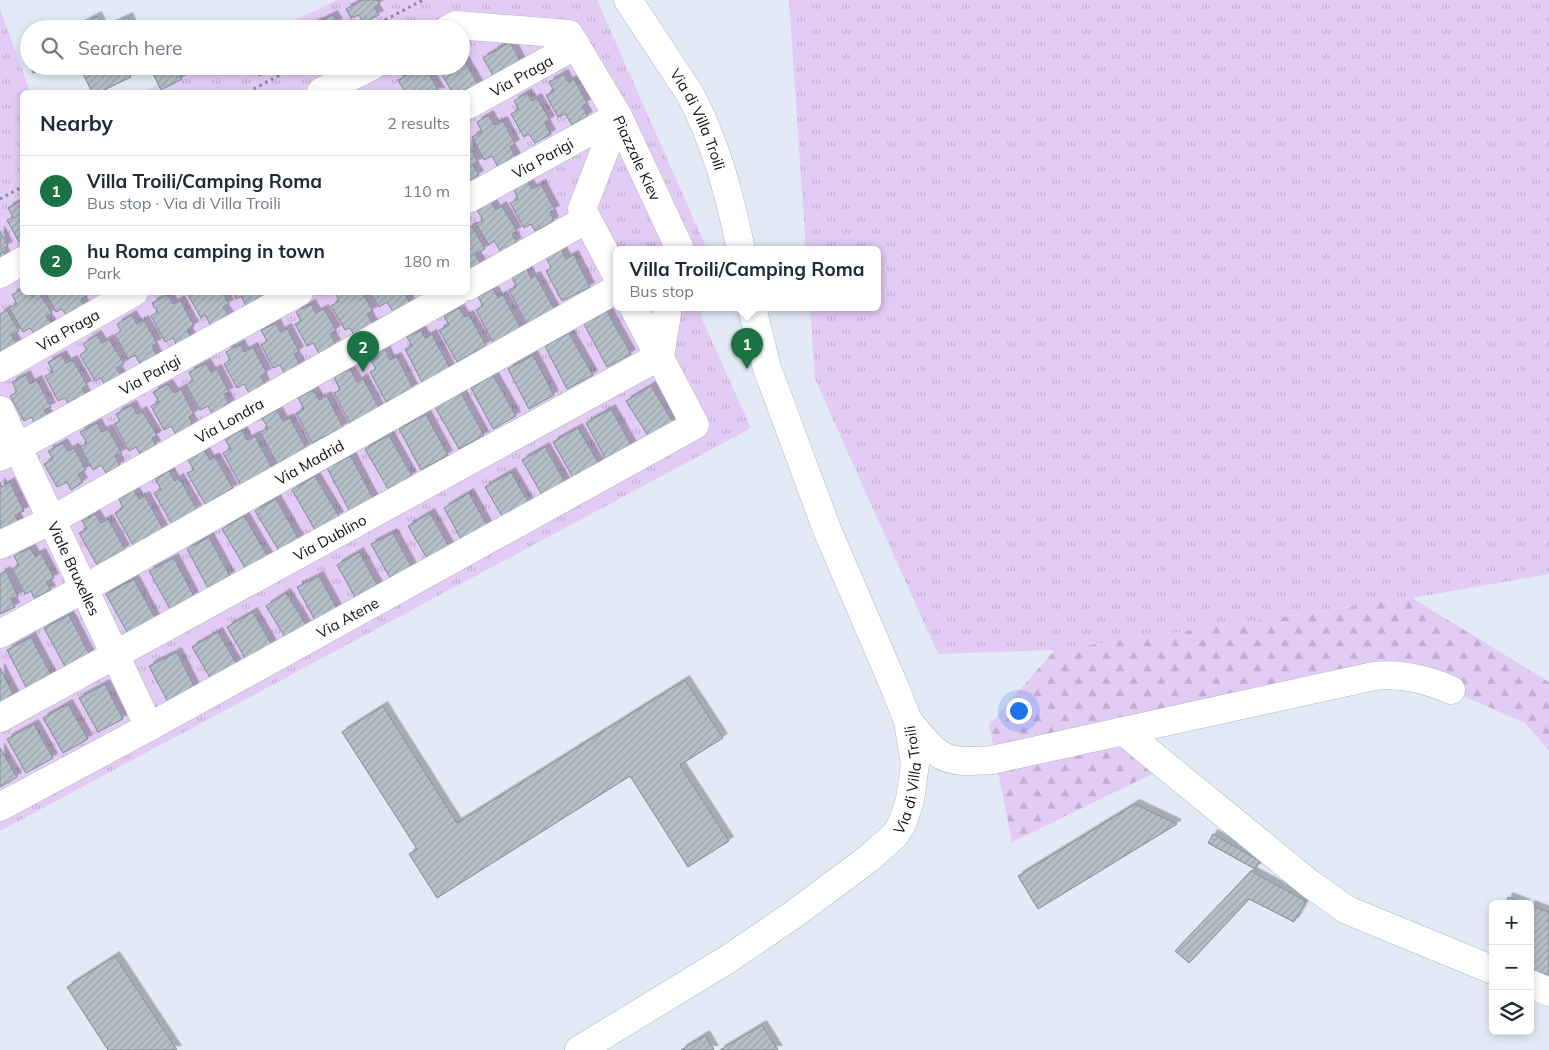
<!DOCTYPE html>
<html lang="en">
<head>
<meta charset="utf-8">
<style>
  :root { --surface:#fff; --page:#f6f6f7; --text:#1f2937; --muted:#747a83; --line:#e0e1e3; --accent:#1a7245 }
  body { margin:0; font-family:Mulish,sans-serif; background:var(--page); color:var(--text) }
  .controls { position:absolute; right:15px; bottom:15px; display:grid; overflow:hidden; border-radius:8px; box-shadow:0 2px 8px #0003 }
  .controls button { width:45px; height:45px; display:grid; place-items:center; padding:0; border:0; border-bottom:1px solid var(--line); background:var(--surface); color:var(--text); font:25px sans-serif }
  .you { position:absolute; left:1018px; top:710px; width:18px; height:18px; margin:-12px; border:4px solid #fff; border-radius:50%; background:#1a73e8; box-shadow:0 0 0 8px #1a73e833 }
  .badge { display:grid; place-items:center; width:32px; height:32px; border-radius:50%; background:var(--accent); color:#fff; font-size:16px; font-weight:700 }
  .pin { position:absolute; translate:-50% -41px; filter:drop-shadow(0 1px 2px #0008) }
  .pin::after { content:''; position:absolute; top:26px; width:18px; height:15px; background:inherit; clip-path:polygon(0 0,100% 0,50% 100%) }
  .popup { position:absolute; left:613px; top:246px; width:268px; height:65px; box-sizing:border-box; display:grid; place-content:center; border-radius:8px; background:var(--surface); filter:drop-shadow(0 1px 4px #0005); font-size:16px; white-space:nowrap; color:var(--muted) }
  .popup b { font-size:19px; color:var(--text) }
  .popup::after { content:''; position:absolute; left:50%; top:100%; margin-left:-10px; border:10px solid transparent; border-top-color:var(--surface) }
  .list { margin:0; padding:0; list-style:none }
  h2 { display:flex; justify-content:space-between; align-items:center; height:65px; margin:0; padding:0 20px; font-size:21px }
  h2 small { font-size:16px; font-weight:400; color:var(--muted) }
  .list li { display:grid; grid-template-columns:32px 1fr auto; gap:15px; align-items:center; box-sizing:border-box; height:70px; padding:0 20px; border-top:1px solid var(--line) }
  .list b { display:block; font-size:19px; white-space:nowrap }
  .list p { margin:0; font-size:16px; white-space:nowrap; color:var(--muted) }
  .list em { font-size:16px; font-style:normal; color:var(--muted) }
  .icon { flex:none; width:28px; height:28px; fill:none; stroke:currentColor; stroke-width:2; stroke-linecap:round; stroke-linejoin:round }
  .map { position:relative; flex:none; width:1549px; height:1050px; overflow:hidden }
  .search { position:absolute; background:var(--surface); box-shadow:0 2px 8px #0003; left:20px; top:20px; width:450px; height:55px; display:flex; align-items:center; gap:12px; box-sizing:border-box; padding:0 18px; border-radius:28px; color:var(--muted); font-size:19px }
  .panel { position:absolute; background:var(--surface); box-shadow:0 2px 8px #0003; left:20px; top:90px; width:450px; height:205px; border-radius:8px }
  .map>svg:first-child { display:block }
</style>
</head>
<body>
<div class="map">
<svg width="1549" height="1050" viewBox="0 0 1549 1050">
  <defs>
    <pattern id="grass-tufts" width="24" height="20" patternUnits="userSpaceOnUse" patternTransform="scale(1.25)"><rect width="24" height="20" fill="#e2ccf5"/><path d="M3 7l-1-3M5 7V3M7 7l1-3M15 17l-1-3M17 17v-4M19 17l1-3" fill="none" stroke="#c1aed1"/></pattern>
    <pattern id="forest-firs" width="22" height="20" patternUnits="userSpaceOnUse" patternTransform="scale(1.25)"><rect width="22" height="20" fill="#e2ccf5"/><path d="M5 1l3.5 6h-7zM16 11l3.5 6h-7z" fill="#c1aed1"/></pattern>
    <pattern id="building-hatch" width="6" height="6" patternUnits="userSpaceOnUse" patternTransform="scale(1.25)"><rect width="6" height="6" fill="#b4bfc8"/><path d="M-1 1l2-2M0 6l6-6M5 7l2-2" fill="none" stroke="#9aa3ab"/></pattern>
    <filter id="shadow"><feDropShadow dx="4.5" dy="-4.5" stdDeviation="0" flood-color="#0004"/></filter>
  </defs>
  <rect width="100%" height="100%" fill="#e3e9f5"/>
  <path fill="url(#grass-tufts)" d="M337,0H597L706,247V250H617V308H702L701,317L751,428L0,831V9L30,92H22V292H468V92H143L198,66H461V29H277Z
    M789,0H1549V574L1412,598L1055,650L938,654L815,379L810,308H877V250H806Z"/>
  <path fill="url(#forest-firs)" d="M1412,598L1549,682V751L1525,723L1411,673L1324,672L1133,716L1152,774L1012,842L989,725L1055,650Z"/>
  <path fill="url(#building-hatch)" stroke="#818b93" filter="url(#shadow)" d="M363,0H377L380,4L374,7L379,15L363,23L359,15L351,18L346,9Z
    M333,15L338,23L331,27L332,29H310L309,27Z
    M97,16L103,29H72Z
    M128,17L133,29H103Z
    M510,42L522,64L495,79L483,58Z
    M461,55L480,88L468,92H452L437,66H461Z
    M30,66H49L33,73Z
    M79,66H126L131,77L100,92H92Z
    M149,66H176L182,79L161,90Z
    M247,66H268L270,70L259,76L253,67L248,69Z
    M424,66L440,92H405L398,80Z
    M564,74L568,82L574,79L587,103L582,106L588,116L572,125L565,114L558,117L546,95L554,91L549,82Z
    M527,93L532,101L537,98L550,120L545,123L551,134L535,143L529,134L524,137L511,114L519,109L514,101Z
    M489,115L494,125L503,121L515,144L510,147L516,158L498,167L492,156L484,160L472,137L482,132L477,122Z
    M468,143L478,162L473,165L479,175L468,181Z
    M527,180L532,189L541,184L555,210L550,212L554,221L535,231L531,224L524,228L510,203L518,199L513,188Z
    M22,200V240L19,242L7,220L13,217L8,208Z
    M491,202L496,210L502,206L517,231L512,234L517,242L501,252L494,241L489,245L476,224L483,220L477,210Z
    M472,226L485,249L475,254L481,264L468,271V229Z
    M0,231L8,246L2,249L8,260L0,264Z
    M561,249L566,259L574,255L590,287L562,301L546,271L551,268L546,257Z
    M527,269L531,278L536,276L555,310L527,325L509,290L517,286L512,277Z
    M22,289V292H30L32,297L39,293L52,313L46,316L52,325L35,335L30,328L23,332L9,308L17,304L12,295Z
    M493,289L498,298L503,295L521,328L493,343L476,310L483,306L478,297Z
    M45,292H85L87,296L81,299L86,309L69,319L62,309L56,312Z
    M193,292H222L229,304L223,307L229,316L211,326L205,315L201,318L188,295Z
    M233,292H263L265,296L246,306L241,296L236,299Z
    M335,292H362L373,311L367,314L374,326L355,337L350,328L345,330L331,306L339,301Z
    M370,292H404L410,303L393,312L387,302L379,307Z
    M167,295L173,304L180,300L194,326L187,330L192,339L178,347L173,338L165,342L151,316L158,312L152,303Z
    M311,304L316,313L324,309L336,330L330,334L336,344L319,353L313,343L307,346L295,324L301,321L296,312Z
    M459,308L465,317L469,315L486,345L457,362L439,330L449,325L444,316Z
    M7,310L19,331L11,335L17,344L0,354V314Z
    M607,311L631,354L607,367L584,324Z
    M132,315L137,324L144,320L157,343L152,346L158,357L142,367L135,355L128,359L115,335L121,331L117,324Z
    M276,323L280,332L287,328L299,351L294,354L301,366L285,375L280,365L273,368L261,345L267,341L261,330Z
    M421,330L425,338L432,334L452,372L424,386L405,349L412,346L407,337Z
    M569,333L593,375L567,389L545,346Z
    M97,335L102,343L109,339L124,364L116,368L122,377L106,387L101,378L95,381L80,355L87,350L83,344Z
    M240,344L244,352L253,347L267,373L261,376L265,384L249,393L244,384L237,388L224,364L230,360L226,352Z
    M385,349L390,360L397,357L413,388L386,402L370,372L376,369L369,357Z
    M62,355L66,363L73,360L87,385L82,388L87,397L70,406L65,398L58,401L45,376L53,372L48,362Z
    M533,355L554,395L529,409L508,369Z
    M206,363L211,372L217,369L229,392L224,394L230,404L212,414L208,406L200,410L186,385L193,381L189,372Z
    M350,369L357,382L363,378L379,408L350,424L334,393L340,390L334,377Z
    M26,375L30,384L37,380L51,407L44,410L49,418L36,425L31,417L24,421L10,396L17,392L12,382Z
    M493,375L516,416L493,429L471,388Z
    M168,384L174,393L181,389L194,414L189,417L193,425L176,435L171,426L164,430L151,406L159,402L153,392Z
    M651,386L676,427L652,442L626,401Z
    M313,390L319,400L327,396L343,427L312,443L296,413L304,409L298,398Z
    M461,393L484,435L459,449L435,407Z
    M132,405L137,414L142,411L157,435L152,438L156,445L140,454L136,447L129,451L114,424L120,421L116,414Z
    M611,409L636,453L610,467L586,423Z
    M277,410L283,421L290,418L306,448L277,464L260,432L268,428L262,418Z
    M426,414L448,455L421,470L399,429Z
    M97,423L102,432L108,429L122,453L115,456L120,465L106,473L101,465L93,470L80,447L87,443L80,432Z
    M578,428L602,469L576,483L553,442Z
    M242,430L247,440L255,436L272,468L241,486L223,453L231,449L225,439Z
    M389,435L412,476L388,489L365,449Z
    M63,443L68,451L74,448L86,470L78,474L83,482L71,490L67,482L57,487L44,464L53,459L48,451Z
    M545,447L569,489L546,502L522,460Z
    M204,450L210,460L215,457L233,488L205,504L187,473L194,470L188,460Z
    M351,456L374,500L350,512L327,468Z
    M169,471L175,481L179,478L197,509L172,524L154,493L161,489L155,479Z
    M511,472L532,508L506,523L485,487Z
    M315,476L339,516L315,530L292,490Z
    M0,482L2,487L10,482L24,511L15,515L19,523L2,531L0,526Z
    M134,490L139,499L145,496L163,529L133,545L115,513L123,508L119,499Z
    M469,493L491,532L465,546L444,508Z
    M276,499L299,539L279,551L255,511Z
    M430,513L453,553L431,565L408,526Z
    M95,514L101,523L108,519L125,549L97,565L79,533L87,529L82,521Z
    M244,516L269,558L247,571L222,529Z
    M393,533L415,573L394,585L371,544Z
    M209,537L230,576L208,588L187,549Z
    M30,548L35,556L41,553L54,578L46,582L51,590L34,598L31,591L25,594L12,569L19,565L14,556Z
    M359,552L381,591L359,604L337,565Z
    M174,558L194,596L170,609L149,571Z
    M6,571L18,596L11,599L15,607L0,614V574Z
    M319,576L340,614L318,626L297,587Z
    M134,579L156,620L128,634L106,594Z
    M286,593L310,631L289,644L266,606Z
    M253,612L275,650L249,665L227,627Z
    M69,615L92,659L68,672L44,628Z
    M218,632L241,671L215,686L192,647Z
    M31,637L53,678L28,691L7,650Z
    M177,652L198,694L171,708L149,666Z
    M0,668L15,697L0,705Z
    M685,680L723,738L680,765L729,841L688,867L630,776L437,898L409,854L417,849L342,732L383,706L457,823Z
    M105,684L123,719L98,732L79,698Z
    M68,704L88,739L63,753L43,718Z
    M34,724L53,758L26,773L7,739Z
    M0,748L17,777L0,787Z
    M1135,804L1177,824L1038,909L1018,876Z
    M1213,834L1260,861L1255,869L1208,843Z
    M1251,871L1306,901L1294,922L1249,899L1189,963L1175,951Z
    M1508,897L1526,904H1506Z
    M1530,905L1549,912V978L1530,971Z
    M115,956L177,1050H108L67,987Z
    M762,1025L778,1050H720Z
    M705,1035L714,1050H681Z"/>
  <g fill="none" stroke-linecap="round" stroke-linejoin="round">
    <defs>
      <g id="minor">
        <path id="s1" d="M628,0L690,94C716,143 730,196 741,250"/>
        <path id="s2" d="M448,29L456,25L569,34L618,116L679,247L678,250"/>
        <path d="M321,92L372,66"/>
        <path id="s3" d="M468,105L576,45"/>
        <path id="s4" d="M468,199L618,116"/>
        <path d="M0,274L22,261"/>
        <path d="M617,276L582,209L618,116"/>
        <path d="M468,286L587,219"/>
        <path d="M660,356L668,308"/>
        <path id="s5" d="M0,368L134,292"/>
        <path id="s6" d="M0,410L149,727"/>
        <path id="s7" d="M0,457L299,292"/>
        <path id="s8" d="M0,545L52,520L456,292"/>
        <path id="s9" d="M0,634L85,588L617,289"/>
        <path id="s10" d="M0,718L660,356"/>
        <path d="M908,721C917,731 927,745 938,753C952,764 975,761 992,760L1374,676C1401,673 1426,679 1451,690"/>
        <path d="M1123,731L1309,883L1347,910L1493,970"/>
        <path id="s11" d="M0,807L149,727L695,425L634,308"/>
        <path d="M1530,984L1549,992"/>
        <path id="s12" d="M579,1050L725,961L790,917L868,859L895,835L902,824L910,800L915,764L908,721L895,688L828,532L767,368L752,308"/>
      </g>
    </defs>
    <use href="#minor" stroke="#b1b7c2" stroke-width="29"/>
    <path stroke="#848891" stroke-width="3" stroke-dasharray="2.5 4" stroke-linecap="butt" d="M368,29L423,0
      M248,92L297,66
      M0,199L22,187"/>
    <use href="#minor" stroke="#fff" stroke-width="28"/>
  </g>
  <g text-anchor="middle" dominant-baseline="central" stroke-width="4.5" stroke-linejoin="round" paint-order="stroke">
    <g font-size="15" fill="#101115" stroke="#e3e9f5">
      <text stroke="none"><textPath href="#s3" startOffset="61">Via Praga</textPath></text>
      <text stroke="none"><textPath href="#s1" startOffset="139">Via di Villa Troili</textPath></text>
      <text stroke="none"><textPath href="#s4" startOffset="85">Via Parigi</textPath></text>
      <text stroke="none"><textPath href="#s2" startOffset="264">Piazzale Kiev</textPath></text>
      <text stroke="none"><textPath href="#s5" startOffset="78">Via Praga</textPath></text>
      <text stroke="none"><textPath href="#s7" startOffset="171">Via Parigi</textPath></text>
      <text stroke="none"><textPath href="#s8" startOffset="261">Via Londra</textPath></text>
      <text stroke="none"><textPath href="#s9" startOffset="354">Via Madrid</textPath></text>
      <text stroke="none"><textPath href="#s10" startOffset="376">Via Dublino</textPath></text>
      <text stroke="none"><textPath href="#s6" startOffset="175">Viale Bruxelles</textPath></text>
      <text stroke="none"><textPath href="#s11" startOffset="396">Via Atene</textPath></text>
      <text stroke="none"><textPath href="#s12" startOffset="441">Via di Villa Troili</textPath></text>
    </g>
  </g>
</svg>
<div class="controls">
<button>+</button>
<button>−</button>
<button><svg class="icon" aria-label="layers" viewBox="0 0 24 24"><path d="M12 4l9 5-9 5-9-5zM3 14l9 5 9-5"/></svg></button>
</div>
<div class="you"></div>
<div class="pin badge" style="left:747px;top:369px">1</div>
<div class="popup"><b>Villa Troili/Camping Roma</b>Bus stop</div>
<div class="pin badge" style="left:363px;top:372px">2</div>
<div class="search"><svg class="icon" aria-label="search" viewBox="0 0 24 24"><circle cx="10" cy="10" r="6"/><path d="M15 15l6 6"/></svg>Search here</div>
<section class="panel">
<h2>Nearby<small>2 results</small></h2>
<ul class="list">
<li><span class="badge">1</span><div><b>Villa Troili/Camping Roma</b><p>Bus stop · Via di Villa Troili</p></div><em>110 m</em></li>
<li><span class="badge">2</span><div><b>hu Roma camping in town</b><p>Park</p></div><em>180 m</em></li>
</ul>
</section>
</div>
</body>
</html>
